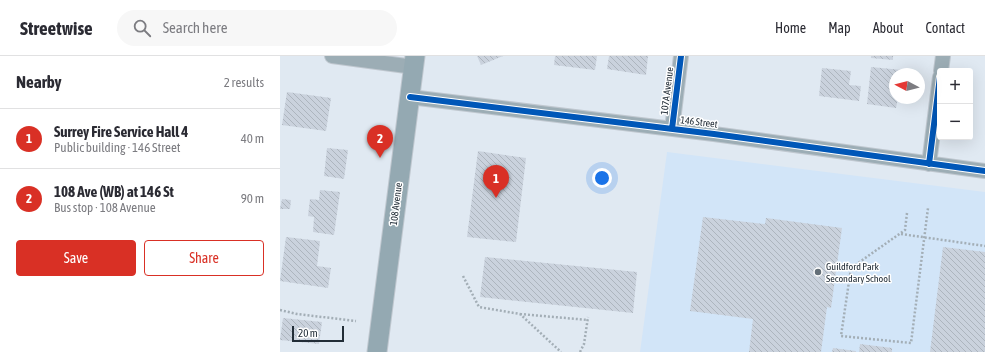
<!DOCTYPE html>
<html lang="en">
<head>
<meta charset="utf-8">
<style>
  :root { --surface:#fff; --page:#f7f7f7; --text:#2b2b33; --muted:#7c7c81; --line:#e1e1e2; --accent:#d93025 }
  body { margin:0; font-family:"Asap Condensed",sans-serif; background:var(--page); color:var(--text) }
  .controls { position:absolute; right:12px; top:12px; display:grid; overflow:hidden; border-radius:4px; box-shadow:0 4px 16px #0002 }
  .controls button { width:36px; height:36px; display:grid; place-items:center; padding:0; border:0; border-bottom:1px solid var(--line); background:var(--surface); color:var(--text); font:20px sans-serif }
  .compass { position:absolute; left:609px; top:12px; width:36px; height:36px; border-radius:50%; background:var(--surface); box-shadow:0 4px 16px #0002; rotate:277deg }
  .scale { position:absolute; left:12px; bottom:10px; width:52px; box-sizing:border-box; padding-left:4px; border:2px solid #222d37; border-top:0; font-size:11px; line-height:14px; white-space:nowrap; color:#222d37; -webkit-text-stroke:3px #fff; paint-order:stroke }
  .you { position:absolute; left:322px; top:122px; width:14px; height:14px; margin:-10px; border:3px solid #fff; border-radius:50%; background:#1a73e8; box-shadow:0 0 0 6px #1a73e833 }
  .badge { display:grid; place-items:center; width:26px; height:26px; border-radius:50%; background:var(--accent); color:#fff; font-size:13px; font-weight:700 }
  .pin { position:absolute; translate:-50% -33px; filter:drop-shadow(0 1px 2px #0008) }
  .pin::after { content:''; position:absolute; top:21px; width:14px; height:12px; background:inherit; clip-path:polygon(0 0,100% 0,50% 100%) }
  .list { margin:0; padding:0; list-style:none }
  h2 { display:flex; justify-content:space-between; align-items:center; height:52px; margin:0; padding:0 16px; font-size:17px }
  h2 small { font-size:13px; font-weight:400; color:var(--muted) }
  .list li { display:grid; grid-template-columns:26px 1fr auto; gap:12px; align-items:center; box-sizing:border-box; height:60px; padding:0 16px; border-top:1px solid var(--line) }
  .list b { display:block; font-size:15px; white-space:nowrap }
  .list p { margin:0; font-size:13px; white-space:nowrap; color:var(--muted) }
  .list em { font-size:13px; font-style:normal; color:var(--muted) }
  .actions { display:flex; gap:8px; padding:12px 16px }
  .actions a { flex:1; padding:9px 0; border:1px solid var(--accent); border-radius:4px; text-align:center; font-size:14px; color:var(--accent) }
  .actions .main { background:var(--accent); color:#fff }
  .icon { flex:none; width:22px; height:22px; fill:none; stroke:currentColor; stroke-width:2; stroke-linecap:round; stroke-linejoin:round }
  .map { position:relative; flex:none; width:705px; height:296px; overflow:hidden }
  header { display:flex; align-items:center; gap:24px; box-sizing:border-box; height:56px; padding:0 20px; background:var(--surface); border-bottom:1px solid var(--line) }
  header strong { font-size:19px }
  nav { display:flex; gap:22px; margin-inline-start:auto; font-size:14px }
  .search { width:280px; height:36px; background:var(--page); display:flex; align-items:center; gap:10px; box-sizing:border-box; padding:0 14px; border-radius:22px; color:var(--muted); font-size:15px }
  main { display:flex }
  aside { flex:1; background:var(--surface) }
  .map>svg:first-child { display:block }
</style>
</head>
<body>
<header>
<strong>Streetwise</strong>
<div class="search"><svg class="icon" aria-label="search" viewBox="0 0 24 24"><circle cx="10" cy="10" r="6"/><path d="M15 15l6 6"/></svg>Search here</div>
<nav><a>Home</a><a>Map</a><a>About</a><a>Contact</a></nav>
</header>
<main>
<aside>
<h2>Nearby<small>2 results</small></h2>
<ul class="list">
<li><span class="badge">1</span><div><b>Surrey Fire Service Hall 4</b><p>Public building · 146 Street</p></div><em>40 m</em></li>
<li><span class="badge">2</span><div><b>108 Ave (WB) at 146 St</b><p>Bus stop · 108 Avenue</p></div><em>90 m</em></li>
</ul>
<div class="actions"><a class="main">Save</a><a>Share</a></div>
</aside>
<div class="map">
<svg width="705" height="296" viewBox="0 0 705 296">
  <defs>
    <pattern id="building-back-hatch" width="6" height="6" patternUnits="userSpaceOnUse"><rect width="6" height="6" fill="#cad2dd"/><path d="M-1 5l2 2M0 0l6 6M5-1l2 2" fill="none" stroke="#adb5be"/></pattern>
  </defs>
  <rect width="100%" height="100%" fill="#e0e9f2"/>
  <path fill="#d2e5f8" d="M387,96L705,136V296H360Z"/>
  <path fill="url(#building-back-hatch)" d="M197,0H223L201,9Z
    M275,0H317L315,14L274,9Z
    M329,0H368L366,19L327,13Z
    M591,0H613V4L591,2Z
    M591,11L622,14L621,18H615V42H618L616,52L587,48Z
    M542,12L571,15L569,29L581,30L579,45L539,40Z
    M7,36L51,42L46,75L2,69Z
    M47,92L68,94L64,123L44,120Z
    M198,95L246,102L236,186L187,181Z
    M40,134L60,136L54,179L33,176L34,161L28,160L30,143L39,144Z
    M2,143L11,144L10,153H0Z
    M423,161L485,168L486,162L562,172L551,252L547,251L541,296H469L473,263L410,255Z
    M6,181L40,185L37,210L51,212L48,232L0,225Z
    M663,191L705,196V296H650Z
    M205,201L357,216L353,257L200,241Z
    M3,262L42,266L39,288L0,284Z
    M580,288L612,292V296H579Z
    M553,292L576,295V296H552Z"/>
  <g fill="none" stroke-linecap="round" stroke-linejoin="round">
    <defs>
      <path id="minor" d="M52,0L134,11
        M661,15L663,0
        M130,41L434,78L705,115
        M392,73L401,0
        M649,108L660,21"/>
      <path id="secondary" d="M97,296L135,0"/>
    </defs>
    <use href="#minor" stroke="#bfc7cf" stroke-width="16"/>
    <use href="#secondary" stroke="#bfc7cf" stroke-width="21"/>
    <path stroke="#a3aeb6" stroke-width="2.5" stroke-dasharray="2 2" stroke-linecap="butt" d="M627,157L625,174L571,212L561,280L631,287L648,152
      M621,178L705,190
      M183,220L199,251L240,258L281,296
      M0,254L17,258L76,265
      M240,258L308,264
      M300,296L304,288L308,261"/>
    <use href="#minor" stroke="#9cadb5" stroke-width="14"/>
    <use href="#secondary" stroke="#94a9b2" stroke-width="19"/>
    <defs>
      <path id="cycleway" d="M130,41L434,78L705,115
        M392,73L401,0
        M649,108L660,21"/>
    </defs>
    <use href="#cycleway" stroke="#fff" stroke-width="8"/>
    <use href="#cycleway" stroke="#0057b8" stroke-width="6"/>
  </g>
  <circle fill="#646f78" stroke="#fff" stroke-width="1.5" cx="538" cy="216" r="4"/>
  <g text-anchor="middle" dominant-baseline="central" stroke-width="3" stroke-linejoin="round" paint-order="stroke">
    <g font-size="10" fill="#222d37" stroke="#fff">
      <text transform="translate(387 35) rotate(-83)">107A Avenue</text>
      <text transform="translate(419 66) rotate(7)">146 Street</text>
      <text transform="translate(116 148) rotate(-83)">108 Avenue</text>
    </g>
    <g font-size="10" fill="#222d37" stroke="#fff" text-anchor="start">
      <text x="546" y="210">Guildford Park<tspan x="546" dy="12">Secondary School</tspan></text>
    </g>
  </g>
</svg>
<div class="controls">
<button>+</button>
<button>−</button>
</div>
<svg class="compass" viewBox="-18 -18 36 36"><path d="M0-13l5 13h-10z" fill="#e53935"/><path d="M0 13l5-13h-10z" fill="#7c7c81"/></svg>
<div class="scale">20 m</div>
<div class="you"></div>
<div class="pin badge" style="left:216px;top:142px">1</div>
<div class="pin badge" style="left:100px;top:102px">2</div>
</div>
</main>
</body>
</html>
